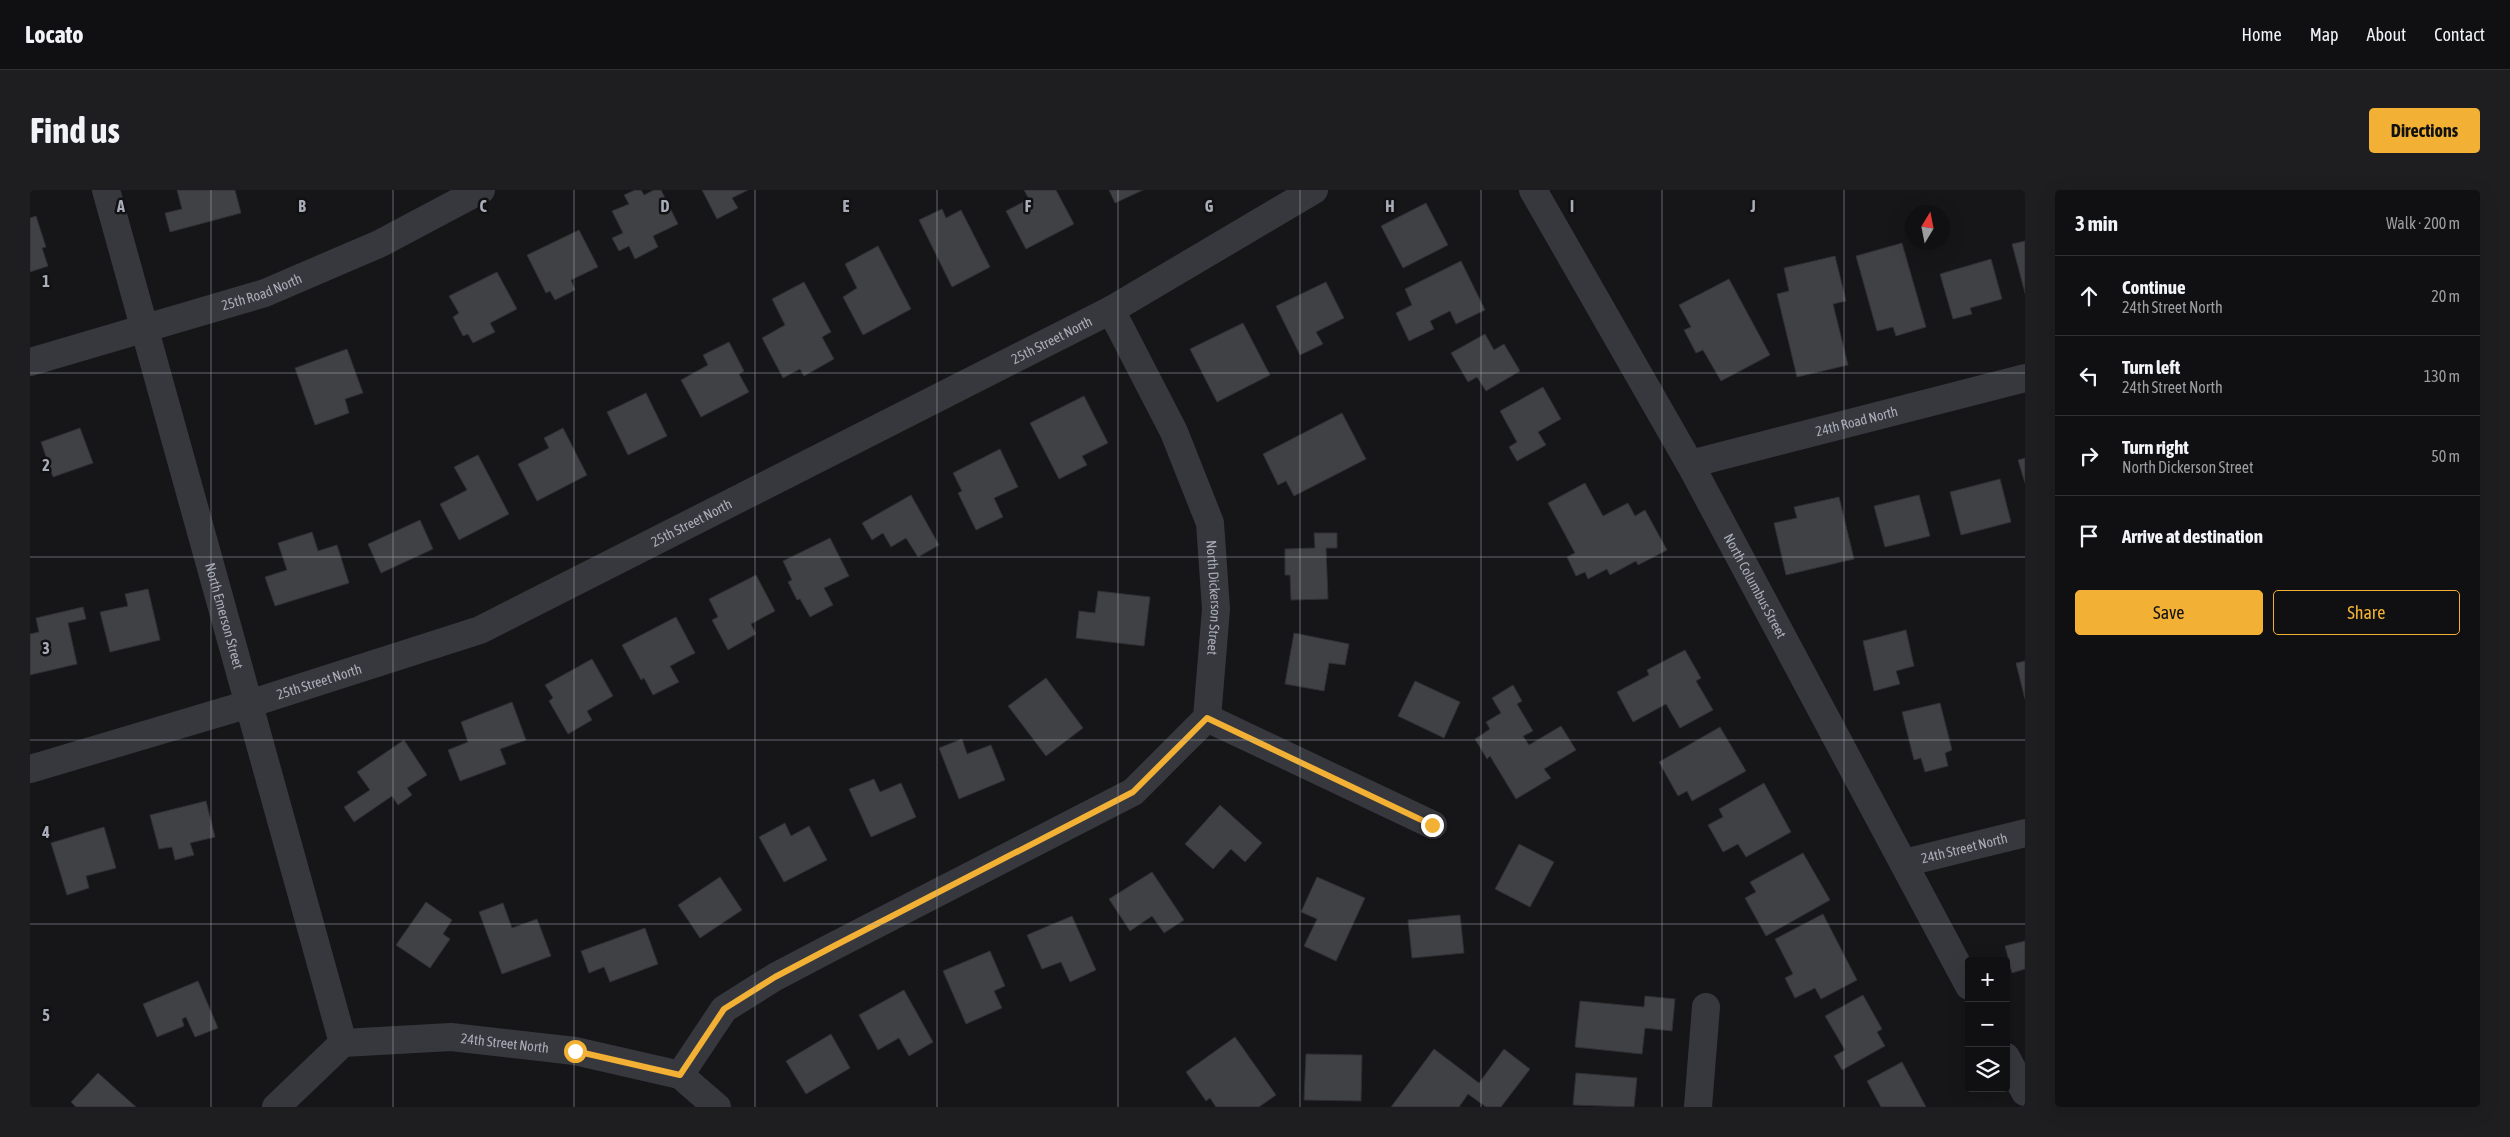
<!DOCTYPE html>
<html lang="en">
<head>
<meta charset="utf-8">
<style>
  :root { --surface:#101012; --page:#1e1e20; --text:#f1f3f6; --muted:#9c9d9f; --line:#303032; --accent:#f2b134 }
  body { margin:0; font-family:"Asap Condensed",sans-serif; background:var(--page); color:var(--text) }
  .controls { position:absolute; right:15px; bottom:15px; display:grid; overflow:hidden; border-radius:5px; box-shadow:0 5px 20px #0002 }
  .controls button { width:45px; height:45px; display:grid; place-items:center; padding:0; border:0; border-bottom:1px solid var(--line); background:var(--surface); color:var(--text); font:25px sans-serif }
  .compass { position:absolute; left:1875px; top:15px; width:45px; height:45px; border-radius:50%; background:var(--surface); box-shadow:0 5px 20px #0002; rotate:10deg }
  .stop { position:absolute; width:15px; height:15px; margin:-11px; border:4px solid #f2b134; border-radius:50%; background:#fff }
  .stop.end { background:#f2b134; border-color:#fff; box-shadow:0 1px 5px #0008 }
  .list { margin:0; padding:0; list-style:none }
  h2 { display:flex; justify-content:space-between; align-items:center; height:65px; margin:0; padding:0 20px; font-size:21px }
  h2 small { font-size:16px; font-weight:400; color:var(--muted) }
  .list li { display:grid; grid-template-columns:32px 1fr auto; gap:15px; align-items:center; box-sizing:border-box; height:80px; padding:0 20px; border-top:1px solid var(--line) }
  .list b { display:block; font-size:19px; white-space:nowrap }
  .list p { margin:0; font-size:16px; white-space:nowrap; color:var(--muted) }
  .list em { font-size:16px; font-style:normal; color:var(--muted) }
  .actions { display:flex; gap:10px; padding:15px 20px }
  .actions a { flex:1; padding:11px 0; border:1px solid var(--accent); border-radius:5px; text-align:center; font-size:18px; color:var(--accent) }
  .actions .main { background:var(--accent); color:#111 }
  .icon { flex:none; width:28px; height:28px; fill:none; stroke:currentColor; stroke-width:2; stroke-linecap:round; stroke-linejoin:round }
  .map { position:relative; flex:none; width:1995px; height:917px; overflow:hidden; border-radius:5px }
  header { display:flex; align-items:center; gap:30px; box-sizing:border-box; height:70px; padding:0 25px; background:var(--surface); border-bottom:1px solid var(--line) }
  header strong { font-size:24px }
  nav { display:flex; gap:28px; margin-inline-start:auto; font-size:18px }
  .intro { display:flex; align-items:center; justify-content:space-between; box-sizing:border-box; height:120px; padding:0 30px }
  h1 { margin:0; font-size:35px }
  .button { padding:12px 22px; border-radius:5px; background:var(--accent); color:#111; font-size:18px; font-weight:700 }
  main { display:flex; gap:30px; padding:0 30px }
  aside { flex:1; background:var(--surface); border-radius:5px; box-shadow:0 5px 20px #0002 }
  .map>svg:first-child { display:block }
</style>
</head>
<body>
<header>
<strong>Locato</strong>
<nav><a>Home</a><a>Map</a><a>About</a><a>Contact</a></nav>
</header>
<div class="intro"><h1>Find us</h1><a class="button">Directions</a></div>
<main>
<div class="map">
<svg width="1995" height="917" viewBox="0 0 1995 917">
  <rect width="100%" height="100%" fill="#161618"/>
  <path fill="#404145" stroke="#303034" d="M147,0H205L211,23L140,42L135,23L152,19Z
    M605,0H611L614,5L624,0H631L648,34L623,46L628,57L605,69L599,56L589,61L582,48L593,43L582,21L599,14L594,5Z
    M672,0H718L702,8L708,18L687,29Z
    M994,0H1026L1044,34L996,59L976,21L999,9Z
    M1079,0H1113L1085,13Z
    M1396,13L1418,55L1373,78L1351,36Z
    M912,19L916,28L931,20L960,77L922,97L889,30Z
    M6,26L16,57L12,58L18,76L0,82V28Z
    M549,40L568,77L541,90L545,100L525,110L520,101L516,103L497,65Z
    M1995,51V103L1982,54Z
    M1872,53L1896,137L1866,146L1863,137L1847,141L1826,66Z
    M848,56L881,119L833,145L813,107L827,98L815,74Z
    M1805,66L1816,111L1803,114L1818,175L1767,187L1747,104L1759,101L1754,78Z
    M1961,69L1972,109L1940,118L1942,124L1923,129L1910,84Z
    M1431,71L1455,120L1426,134L1420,121L1400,131L1404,139L1379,151L1366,123L1382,115L1375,99Z
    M467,82L487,119L460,133L465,142L443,153L438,144L433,146L423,127L429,123L419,106Z
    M1699,89L1740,165L1691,191L1673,160L1666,163L1654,140L1661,137L1649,115Z
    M774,92L801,142L792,147L804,169L774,186L770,179L753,188L732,148L755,135L742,109Z
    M1296,92L1314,128L1286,142L1293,154L1270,165L1246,116Z
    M1213,133L1240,185L1187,212L1160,159Z
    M1455,144L1464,160L1474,154L1490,181L1456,201L1447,187L1438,192L1421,163Z
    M699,152L714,181L709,184L719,202L671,227L651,190L678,175L673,165Z
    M317,159L333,203L315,209L319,223L285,235L265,178Z
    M1513,197L1531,229L1508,242L1516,255L1487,271L1479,257L1487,252L1470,221Z
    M616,203L637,246L598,265L577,222Z
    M1054,206L1078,253L1052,266L1057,275L1029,289L1000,233Z
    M1312,223L1336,269L1264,306L1256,291L1248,295L1233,264Z
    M50,238L63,273L23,287L11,252Z
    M533,238L557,285L507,311L488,274L519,258L514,248Z
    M970,259L988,297L964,308L973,327L946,340L928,303L932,301L923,283Z
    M448,265L479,324L429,350L410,314L437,300L424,277Z
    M1995,268V293L1988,270Z
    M1970,289L1981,332L1931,345L1920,302Z
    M1555,293L1573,326L1598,313L1605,326L1615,320L1637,360L1608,375L1606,371L1580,385L1577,379L1558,389L1555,382L1546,386L1537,367L1545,363L1518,313Z
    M881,305L909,355L888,367L876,348L861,357L853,343L842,350L832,333Z
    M1889,305L1900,346L1855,357L1844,316Z
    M1809,307L1824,369L1756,385L1744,333L1767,328L1764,317Z
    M390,330L403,359L351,383L338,354Z
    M282,342L288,361L307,355L319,393L245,416L235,387L257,380L248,353Z
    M1284,343H1307V358H1296L1298,409L1261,410L1260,385H1255V359L1285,358Z
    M800,348L819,386L794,398L803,415L780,427L770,409L767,410L758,392L762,390L753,371Z
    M726,385L745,421L721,434L726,444L698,460L682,430L688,427L679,409Z
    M118,399L130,450L80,462L70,422L98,416L95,404Z
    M1068,401L1120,407L1114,456L1046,448L1049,421L1065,423Z
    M53,417L56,429L38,433L47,474L0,485V444L9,442L6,428Z
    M646,427L665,463L640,476L649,492L623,505L614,488L611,490L592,455Z
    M1876,440L1884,476L1866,481L1870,494L1844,501L1833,451Z
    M1264,443L1319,454L1315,475L1299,473L1294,501L1255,494Z
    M1655,460L1671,488L1666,491L1683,520L1650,538L1636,514L1603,532L1587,502L1619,485L1617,480Z
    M562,469L583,506L557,521L562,530L538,544L519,511L523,508L515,495Z
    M1995,471V509L1986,473Z
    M1016,488L1053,538L1016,566L978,516Z
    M1385,491L1430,512L1414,548L1368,526Z
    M1483,495L1492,511L1487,514L1503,541L1493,546L1499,555L1531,536L1546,560L1514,579L1521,588L1486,609L1460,566L1457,569L1445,549L1460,539L1456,532L1471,523L1462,508Z
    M482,512L496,550L470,559L476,574L430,591L418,560L438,552L431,532Z
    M1910,513L1922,560L1915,563L1918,576L1895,582L1891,568L1884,570L1872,522Z
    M1690,537L1716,581L1662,611L1657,601L1648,606L1629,572Z
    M932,549L937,564L961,555L975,590L929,609L909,558Z
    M374,550L397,585L377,598L382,605L368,615L362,606L324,632L314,617L340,600L327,582Z
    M844,589L850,602L871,593L886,627L841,647L819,599Z
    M1734,593L1761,642L1716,667L1708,654L1693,662L1678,635L1693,627L1689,619Z
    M176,611L185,647L160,653L164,665L145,670L142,657L129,659L120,625Z
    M1190,615L1232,653L1215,672L1201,659L1183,679L1155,654Z
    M755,633L761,646L779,636L797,670L754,692L729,647Z
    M74,637L86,678L56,686L59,698L37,705L21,653Z
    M1489,654L1524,672L1500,717L1465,699Z
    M1773,663L1800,710L1736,746L1715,708L1726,702L1720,692Z
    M1122,682L1154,730L1134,743L1122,726L1100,741L1079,709Z
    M690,687L712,720L670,748L648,715Z
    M1287,687L1335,708L1306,771L1274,756L1287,729L1271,722Z
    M396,712L422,730L413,744L420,749L400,778L366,755Z
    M473,713L482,738L507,729L521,766L472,784L449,722Z
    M1793,724L1827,790L1791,809L1785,798L1765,808L1755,788L1763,784L1745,749Z
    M1430,725L1434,763L1382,768L1378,730Z
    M1042,726L1066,780L1040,792L1031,772L1012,779L997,745Z
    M615,738L628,774L580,792L574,777L559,783L551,761Z
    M1995,751V779L1982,783L1975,756Z
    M960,761L975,796L964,801L972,818L936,834L913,781Z
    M168,791L188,838L165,847L156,827L152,829L154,836L127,847L113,814Z
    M874,800L903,852L879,866L869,848L848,860L829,825Z
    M1833,805L1852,839L1847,842L1855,856L1812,880L1804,866L1815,860L1795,826Z
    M1615,806L1645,809L1642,841L1615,838L1612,864L1545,857L1550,811L1614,817Z
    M801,844L820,878L776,904L756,871Z
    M1205,847L1246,905L1229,917H1186L1180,908L1176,911L1156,882Z
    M1404,859L1449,893L1474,859L1500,879L1471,917H1456L1438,904L1429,917H1361Z
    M1276,864L1332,865L1331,911L1274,910Z
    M1872,872L1896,917H1851L1837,891Z
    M68,883L106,917H46L41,912Z
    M1546,883L1607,888L1604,917L1543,915Z"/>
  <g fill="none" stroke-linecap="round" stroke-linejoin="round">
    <g stroke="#37383d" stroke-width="28">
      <path id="s1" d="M76,0L313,853"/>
      <path id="s2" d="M1503,0L1660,274L1939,796"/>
      <path id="s3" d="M1081,120L1144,242L1180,333L1186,419L1177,528"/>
      <path id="s4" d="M0,172L235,103L349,54L451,0"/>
      <path id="s5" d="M1660,274L1995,188"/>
      <path d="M1177,528L1403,635"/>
      <path id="s6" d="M0,579L219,514L450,440L1081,120L1284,0"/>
      <path id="s7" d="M1874,673L1995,643"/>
      <path d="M1976,867L1995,902"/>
      <path d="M650,885L694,819L745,787L804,756L1103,602L1177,528"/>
      <path id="s8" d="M246,917L313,853L421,847L545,861L650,885L687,917"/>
      <path d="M1668,917L1676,817"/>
    </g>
  </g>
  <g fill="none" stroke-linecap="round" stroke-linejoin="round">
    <path stroke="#f2b134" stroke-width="6" d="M545,861L650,885L694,819L745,787L804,756L1103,602L1177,528L1402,635"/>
  </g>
  <path fill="none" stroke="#a8adb8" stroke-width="1" stroke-opacity="0.55" d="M181,0V917M363,0V917M544,0V917M725,0V917M907,0V917M1088,0V917M1270,0V917M1451,0V917M1632,0V917M1814,0V917M0,183H1995M0,367H1995M0,550H1995M0,734H1995"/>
  <g text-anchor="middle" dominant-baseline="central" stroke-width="5" stroke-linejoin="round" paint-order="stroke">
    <g font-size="14" fill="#a8adb8" stroke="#111113">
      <text stroke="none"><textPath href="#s4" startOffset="242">25th Road North</textPath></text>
      <text stroke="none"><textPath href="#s6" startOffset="1112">25th Street North</textPath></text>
      <text stroke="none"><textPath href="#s5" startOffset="172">24th Road North</textPath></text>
      <text stroke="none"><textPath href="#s6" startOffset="708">25th Street North</textPath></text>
      <text stroke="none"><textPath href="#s2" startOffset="454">North Columbus Street</textPath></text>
      <text stroke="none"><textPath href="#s3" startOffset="310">North Dickerson Street</textPath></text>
      <text stroke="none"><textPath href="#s1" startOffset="442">North Emerson Street</textPath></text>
      <text stroke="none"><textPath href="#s6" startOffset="302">25th Street North</textPath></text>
      <text stroke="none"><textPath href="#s7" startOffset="62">24th Street North</textPath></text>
      <text stroke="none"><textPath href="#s8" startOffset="255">24th Street North</textPath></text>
    </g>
  </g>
  <g font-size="16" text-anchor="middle" font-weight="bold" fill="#a8adb8" stroke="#111113" stroke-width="5" stroke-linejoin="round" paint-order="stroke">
    <text x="91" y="22">A</text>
    <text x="272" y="22">B</text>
    <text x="453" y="22">C</text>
    <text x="635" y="22">D</text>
    <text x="816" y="22">E</text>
    <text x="998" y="22">F</text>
    <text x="1179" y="22">G</text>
    <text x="1360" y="22">H</text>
    <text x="1542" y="22">I</text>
    <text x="1723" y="22">J</text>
    <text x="16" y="97">1</text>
    <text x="16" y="281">2</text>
    <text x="16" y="464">3</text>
    <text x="16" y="648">4</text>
    <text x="16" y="831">5</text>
  </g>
</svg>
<div class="controls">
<button>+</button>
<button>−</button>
<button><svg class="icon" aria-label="layers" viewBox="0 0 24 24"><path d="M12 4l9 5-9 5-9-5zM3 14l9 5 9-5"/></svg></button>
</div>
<svg class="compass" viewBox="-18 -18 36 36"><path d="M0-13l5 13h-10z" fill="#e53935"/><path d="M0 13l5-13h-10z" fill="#9c9d9f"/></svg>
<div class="stop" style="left:545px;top:861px"></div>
<div class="stop end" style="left:1402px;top:635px"></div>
</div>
<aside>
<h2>3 min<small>Walk · 200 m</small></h2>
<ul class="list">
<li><svg class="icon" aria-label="ahead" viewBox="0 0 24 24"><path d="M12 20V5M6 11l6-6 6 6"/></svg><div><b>Continue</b><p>24th Street North</p></div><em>20 m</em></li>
<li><svg class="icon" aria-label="left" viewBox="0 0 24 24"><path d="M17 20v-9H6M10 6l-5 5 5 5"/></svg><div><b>Turn left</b><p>24th Street North</p></div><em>130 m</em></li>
<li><svg class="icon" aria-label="right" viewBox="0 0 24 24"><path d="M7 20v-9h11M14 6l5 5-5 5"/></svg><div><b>Turn right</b><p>North Dickerson Street</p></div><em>50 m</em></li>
<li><svg class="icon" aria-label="arrive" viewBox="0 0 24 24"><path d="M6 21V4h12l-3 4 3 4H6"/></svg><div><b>Arrive at destination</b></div></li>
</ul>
<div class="actions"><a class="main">Save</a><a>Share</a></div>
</aside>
</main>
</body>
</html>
